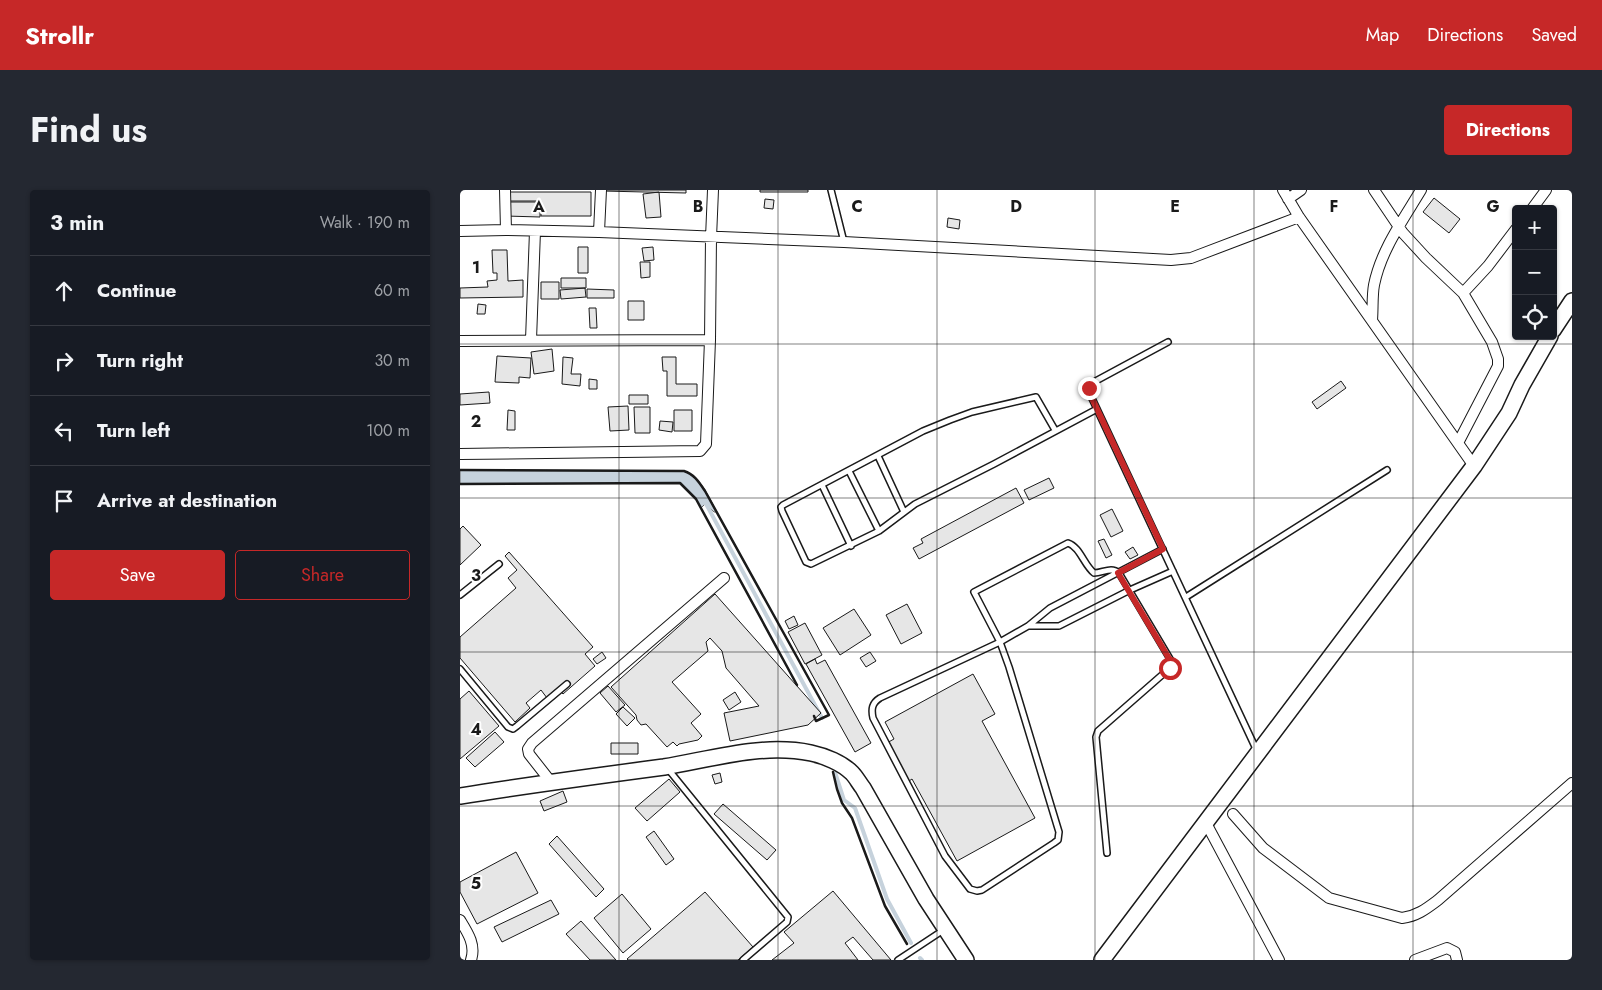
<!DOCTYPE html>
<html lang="en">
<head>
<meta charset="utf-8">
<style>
  :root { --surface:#171b24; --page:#242831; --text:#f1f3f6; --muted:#9ea1a6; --line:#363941; --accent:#c62828 }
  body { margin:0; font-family:Jost,sans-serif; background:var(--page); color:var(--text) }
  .controls { position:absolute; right:15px; top:15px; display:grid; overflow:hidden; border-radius:5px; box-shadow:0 1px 4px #0004 }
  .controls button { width:45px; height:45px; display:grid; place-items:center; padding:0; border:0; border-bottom:1px solid var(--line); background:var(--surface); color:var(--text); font:25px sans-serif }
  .stop { position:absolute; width:15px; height:15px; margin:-11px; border:4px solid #c62828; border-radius:50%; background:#fff }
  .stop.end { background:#c62828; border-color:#fff; box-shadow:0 1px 5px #0008 }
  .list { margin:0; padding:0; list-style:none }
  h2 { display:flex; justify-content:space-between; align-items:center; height:65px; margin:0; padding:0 20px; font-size:21px }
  h2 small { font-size:16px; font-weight:400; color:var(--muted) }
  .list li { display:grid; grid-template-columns:32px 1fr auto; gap:15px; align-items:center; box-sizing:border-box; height:70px; padding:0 20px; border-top:1px solid var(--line) }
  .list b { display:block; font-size:19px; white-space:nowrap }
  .list em { font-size:16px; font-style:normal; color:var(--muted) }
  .actions { display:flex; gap:10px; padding:15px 20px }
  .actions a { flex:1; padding:11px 0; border:1px solid var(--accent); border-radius:5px; text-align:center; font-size:18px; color:var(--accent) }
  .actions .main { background:var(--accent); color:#fff }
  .icon { flex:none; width:28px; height:28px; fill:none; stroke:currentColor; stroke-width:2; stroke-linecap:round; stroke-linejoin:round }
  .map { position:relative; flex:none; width:1112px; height:770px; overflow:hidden; border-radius:5px }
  header { display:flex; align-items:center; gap:30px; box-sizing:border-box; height:70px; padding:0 25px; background:var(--accent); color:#fff }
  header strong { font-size:24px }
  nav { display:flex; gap:28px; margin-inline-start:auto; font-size:18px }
  .intro { display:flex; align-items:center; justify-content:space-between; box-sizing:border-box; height:120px; padding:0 30px }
  h1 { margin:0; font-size:35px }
  .button { padding:12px 22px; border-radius:5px; background:var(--accent); color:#fff; font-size:18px; font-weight:700 }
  main { display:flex; gap:30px; padding:0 30px }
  aside { flex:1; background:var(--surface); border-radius:5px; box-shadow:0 1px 4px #0004 }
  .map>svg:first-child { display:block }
</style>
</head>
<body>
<header>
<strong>Strollr</strong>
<nav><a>Map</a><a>Directions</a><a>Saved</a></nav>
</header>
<div class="intro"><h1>Find us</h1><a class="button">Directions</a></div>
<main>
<aside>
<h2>3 min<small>Walk · 190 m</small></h2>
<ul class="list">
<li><svg class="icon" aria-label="ahead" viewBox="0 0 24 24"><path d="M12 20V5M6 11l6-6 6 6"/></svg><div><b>Continue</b></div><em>60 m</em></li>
<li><svg class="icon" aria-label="right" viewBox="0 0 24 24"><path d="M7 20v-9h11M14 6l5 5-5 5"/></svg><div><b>Turn right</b></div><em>30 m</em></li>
<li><svg class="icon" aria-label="left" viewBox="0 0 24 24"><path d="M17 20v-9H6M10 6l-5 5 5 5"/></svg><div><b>Turn left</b></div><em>100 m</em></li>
<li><svg class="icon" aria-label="arrive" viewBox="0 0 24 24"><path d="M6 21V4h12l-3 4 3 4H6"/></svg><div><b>Arrive at destination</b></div></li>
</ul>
<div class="actions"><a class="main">Save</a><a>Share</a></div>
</aside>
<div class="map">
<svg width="1112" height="770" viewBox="0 0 1112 770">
  <rect width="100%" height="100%" fill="#fff"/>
  <path fill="#c6d2dc" stroke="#6a6a6a" d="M0,280L224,281C241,286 249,308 257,322H254L245,314L241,318L236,309L220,293L0,294Z"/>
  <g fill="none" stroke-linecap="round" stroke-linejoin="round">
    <path stroke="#c6d2dc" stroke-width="4" d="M245,312L362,528
      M375,582L384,610L395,618L427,709L451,753
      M460,768L462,770"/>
  </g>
  <path fill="#e6e6e6" stroke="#1a1a1a" d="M143,0H226V3L143,1Z
    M300,0H348V2H300Z
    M44,2H131V26H81V11H44Z
    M199,2L201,27L186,28L183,4Z
    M974,8L1000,29L989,43L963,22Z
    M305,9L314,10L313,19L304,18Z
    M45,12H80V27L45,26Z
    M488,28L500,30L499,39L487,37Z
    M118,57H128V83H118Z
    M193,57L194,70L184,71L182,58Z
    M32,60H47L48,91L63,90V107L0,108V98L28,97L27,91L37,90V83H33Z
    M180,72H190V87L181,88Z
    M101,88H126V98H101Z
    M81,92H99V109H81Z
    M125,98L126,107L101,109L100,100Z
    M127,99L154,100V108H127Z
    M168,111H184V130H168Z
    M18,114L26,115L25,124H17Z
    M129,118H136L137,138H130Z
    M92,159L94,181L74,184L71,162Z
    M37,166L71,168L70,188L59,187V193L35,192Z
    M103,167L113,168L111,184H121L120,196L102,194Z
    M202,167H216V194H237V206H207V181H203Z
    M129,189L137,190V199H129Z
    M881,191L886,198L857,219L852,212Z
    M29,202L30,213L0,215V204Z
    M169,205H188V214H169Z
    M168,216L169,240L150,241L148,217Z
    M174,217H190V243H175Z
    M48,220L55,221V240H47Z
    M214,220H232V241H214Z
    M200,231L213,232L212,242L199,240Z
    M589,288L594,298L569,310L564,300Z
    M556,298L564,313L459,369L453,358L463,353L461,349Z
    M652,319L663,341L651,347L640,325Z
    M3,336L21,355L0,375V339Z
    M644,349L652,365L646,368L638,351Z
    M673,357L678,365L670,369L665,362Z
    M49,362L133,457L125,464L135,476L103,504L98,498L87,508L81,500L66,513L70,518L55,532L0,468V447L56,398L48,388L57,380L45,366Z
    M255,404L361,523L348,535L270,551L264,523L299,516L266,478L262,461L250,448L246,452L248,461L212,492L241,524L231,533L242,546L238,550L219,554L217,556L213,552L207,557L186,534L181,535L177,530L176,525L151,497Z
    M447,414L462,443L441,454L426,425Z
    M394,419L411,445L380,465L363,438Z
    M334,426L338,435L329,439L325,431Z
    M345,433L362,465L345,474L328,442Z
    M142,462L146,468L137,474L133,469Z
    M410,462L416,471L406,477L400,468Z
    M355,469L357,474L365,470L411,553L395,562L346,474Z
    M513,484L535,524L522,531L575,628L497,671L452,589L446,593L425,554L434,549L425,532Z
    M148,496L165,515L156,522L140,503Z
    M9,501L39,536L0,569V509Z
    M275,502L281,512L269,520L263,510Z
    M163,517L175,528L167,536L156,524Z
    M35,542L44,552L15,577L6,568Z
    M151,553H178V564H151Z
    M260,583L262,592L255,594L252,585Z
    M209,589L220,602L187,631L175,618Z
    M103,601L107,612L84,621L80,611Z
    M263,614L316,660L307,670L254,624Z
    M194,641L214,669L206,675L186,647Z
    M97,646L144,699L136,707L89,654Z
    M56,662L78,703L17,734L0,702V692Z
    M373,701L431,770H413L393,747L385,753L398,770H312L334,753L324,742Z
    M245,702L293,757L278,770H168L167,769Z
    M162,704L191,739L163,763L134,728Z
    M91,710L99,724L42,752L34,737Z
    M121,731L156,770H130L106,744Z"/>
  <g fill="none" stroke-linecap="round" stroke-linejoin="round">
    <defs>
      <path id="lane" d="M371,0L384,52
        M708,152L632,193L629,198V202L797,561
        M595,240L576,207L512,222L490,230L463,241L323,315L321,317L322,321L346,372L351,374L419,341L455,314L534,274L637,219
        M418,266L444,322
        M389,281L419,341
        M362,295L391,356
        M0,405L39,374
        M726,407L927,280
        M569,436H599L670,400L713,381
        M0,479L48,537L53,539L57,536L107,494
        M208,579L328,727L327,732L283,770
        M647,663L636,547L638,541L710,478L713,474L659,383C651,376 643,383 634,383C624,375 620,357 608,353L514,402L540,452L549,477L599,642L598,650L594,653L522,700L517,701L510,699L485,666L413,528C411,519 412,513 420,508L540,452L568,436L590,418L703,359
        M438,770L485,739"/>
      <path id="street" d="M45,0L46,40
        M823,0L839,27L1014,276
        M914,0L943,43L966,68L1003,103L1032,152L1038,169V176L998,253
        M828,9L841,0
        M1072,19L1086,0
        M0,41L46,40L139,42L384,52L711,70L731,68L839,27
        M139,42L141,0
        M1003,103L1028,76L1056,39
        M912,130C913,118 912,106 914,95C921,60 943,30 961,0
        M71,150L75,41
        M0,151L250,150
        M0,264L240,261L246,254L250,150L251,48L253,0
        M91,592L69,564L68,559L72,553L264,388
        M773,624L803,658L869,708L942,728C957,726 966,719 978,710L1112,593
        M746,633L819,770
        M0,730C8,743 16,755 11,770
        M955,770L987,758L995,762L997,770"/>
      <path id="secondary" d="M1093,140L1112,111
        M0,606C68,595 136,586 204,577C252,569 302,553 351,563C365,566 382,573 392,583C396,587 399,593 403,598L466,709L506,770
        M642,770L1014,276L1049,223L1062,195L1090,146"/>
    </defs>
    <use href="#lane" stroke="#1a1a1a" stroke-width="8"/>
    <use href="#street" stroke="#1a1a1a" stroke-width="12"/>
    <use href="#secondary" stroke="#1a1a1a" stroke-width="18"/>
    <use href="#lane" stroke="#fff" stroke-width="5"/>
    <use href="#street" stroke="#fff" stroke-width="10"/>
    <use href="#secondary" stroke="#fff" stroke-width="15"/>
    <path stroke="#1a1a1a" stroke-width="2.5" d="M0,280L224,281C234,284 239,292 245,301L369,525L356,531L354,526
      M0,294L220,293L236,309L337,495
      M373,582L377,599L382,613L392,628L425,716L447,754"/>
  </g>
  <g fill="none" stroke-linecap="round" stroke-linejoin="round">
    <path stroke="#c62828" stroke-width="6" d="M629,198V202L637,219L703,359L658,383L710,470L713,474L710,478"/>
  </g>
  <path fill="none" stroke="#1a1a1a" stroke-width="1" stroke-opacity="0.55" d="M159,0V770M318,0V770M477,0V770M635,0V770M794,0V770M953,0V770M0,154H1112M0,308H1112M0,462H1112M0,616H1112"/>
  <g font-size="16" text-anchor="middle" font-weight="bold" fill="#1a1a1a" stroke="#fff" stroke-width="4" stroke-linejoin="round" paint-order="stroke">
    <text x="79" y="22">A</text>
    <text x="238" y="22">B</text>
    <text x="397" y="22">C</text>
    <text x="556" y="22">D</text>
    <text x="715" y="22">E</text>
    <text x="874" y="22">F</text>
    <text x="1033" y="22">G</text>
    <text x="16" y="83">1</text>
    <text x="16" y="237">2</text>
    <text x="16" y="391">3</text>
    <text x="16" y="545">4</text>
    <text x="16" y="699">5</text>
  </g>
</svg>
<div class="controls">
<button>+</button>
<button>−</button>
<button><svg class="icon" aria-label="locate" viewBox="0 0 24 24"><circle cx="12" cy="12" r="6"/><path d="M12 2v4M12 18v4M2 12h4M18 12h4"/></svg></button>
</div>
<div class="stop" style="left:710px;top:478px"></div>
<div class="stop end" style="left:629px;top:198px"></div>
</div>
</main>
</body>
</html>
